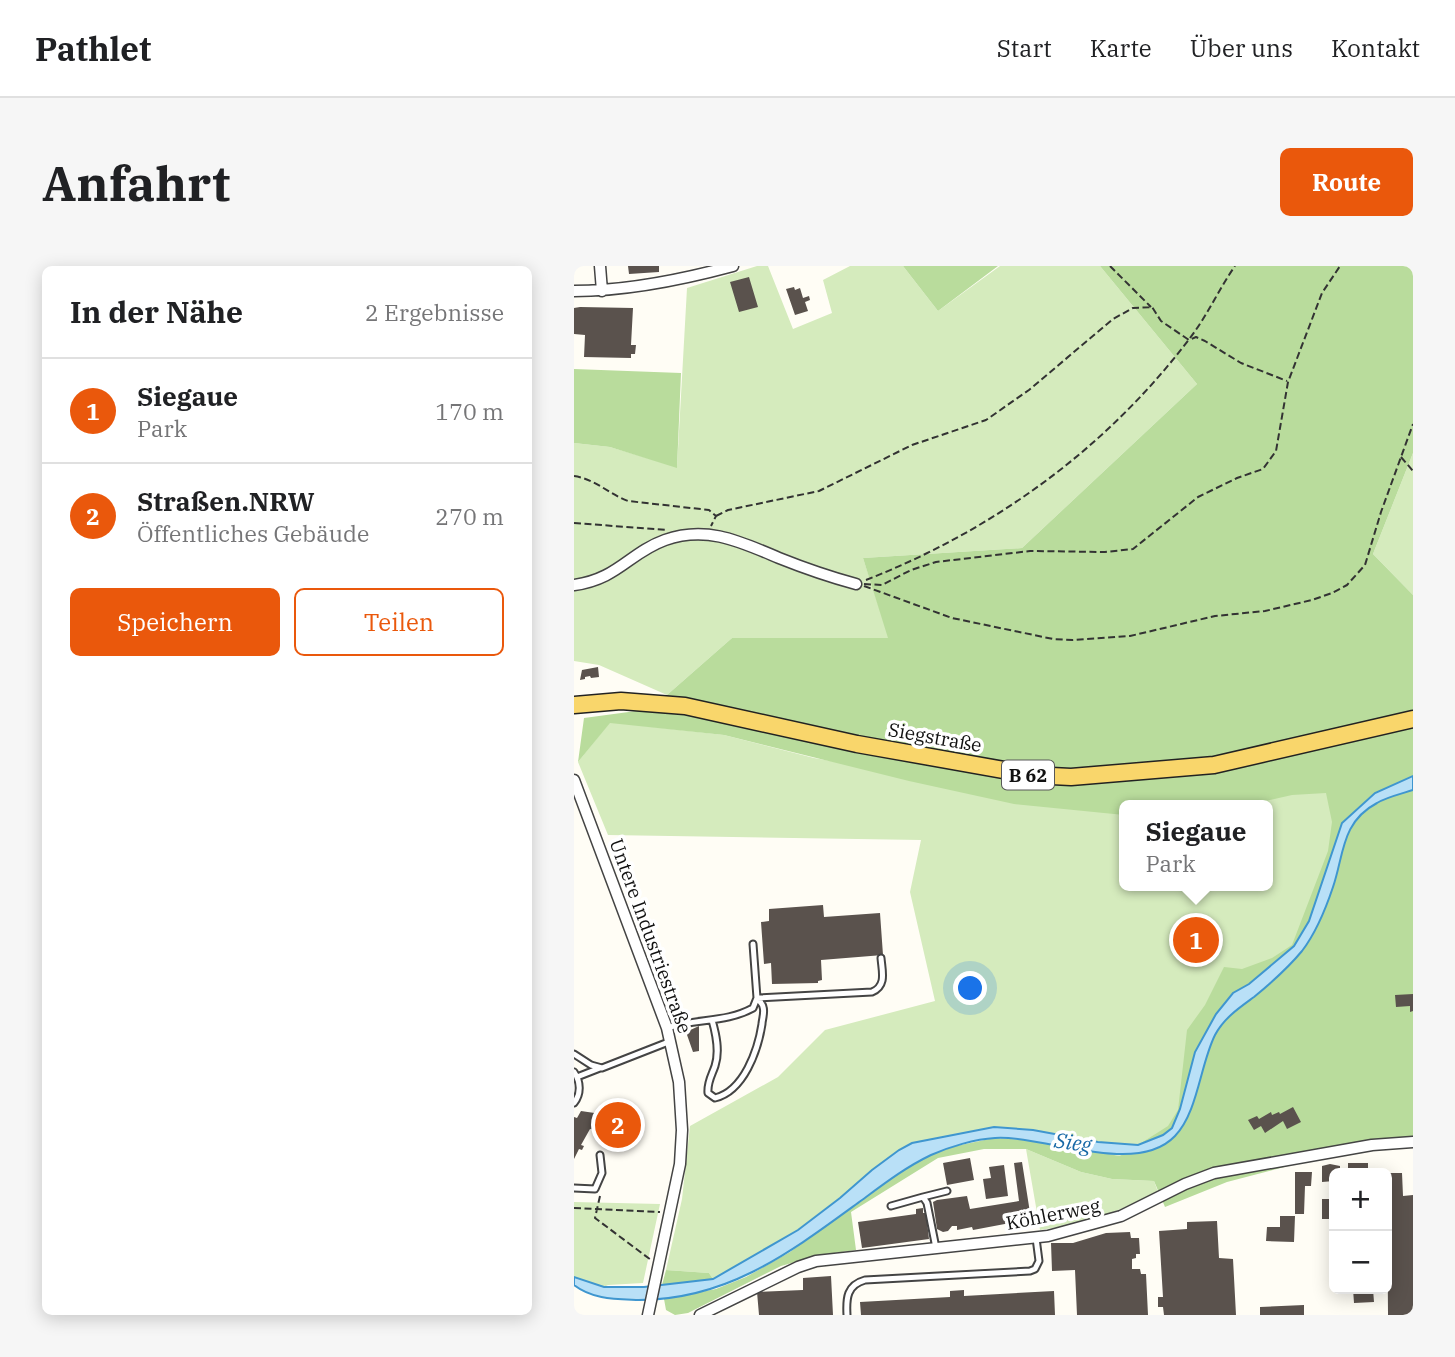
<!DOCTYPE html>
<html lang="de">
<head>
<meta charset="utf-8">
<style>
  :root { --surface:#fff; --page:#f6f6f6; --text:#202124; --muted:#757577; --line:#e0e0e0; --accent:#ea580c }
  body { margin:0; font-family:"IBM Plex Serif",serif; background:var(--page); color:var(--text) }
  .controls { position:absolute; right:21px; bottom:21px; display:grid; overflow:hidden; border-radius:10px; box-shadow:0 4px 18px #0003 }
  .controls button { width:63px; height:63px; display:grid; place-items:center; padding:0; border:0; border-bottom:2px solid var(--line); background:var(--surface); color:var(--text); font:35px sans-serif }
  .you { position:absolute; left:397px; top:723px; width:24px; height:24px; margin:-18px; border:5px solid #fff; border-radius:50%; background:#1a73e8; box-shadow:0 0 0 10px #1a73e833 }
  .badge { display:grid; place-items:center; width:46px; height:46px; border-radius:50%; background:var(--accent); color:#fff; font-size:23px; font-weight:700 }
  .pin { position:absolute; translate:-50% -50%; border:4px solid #fff; box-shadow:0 2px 7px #0006 }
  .popup { position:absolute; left:545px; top:534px; width:154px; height:91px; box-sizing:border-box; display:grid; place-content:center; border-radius:10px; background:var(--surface); filter:drop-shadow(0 2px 5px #0005); font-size:23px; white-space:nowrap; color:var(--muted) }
  .popup b { font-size:26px; color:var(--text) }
  .popup::after { content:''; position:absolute; left:50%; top:100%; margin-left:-14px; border:14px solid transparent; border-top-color:var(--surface) }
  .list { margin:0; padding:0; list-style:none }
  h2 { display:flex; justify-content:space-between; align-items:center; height:91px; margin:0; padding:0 28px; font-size:30px }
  h2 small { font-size:23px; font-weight:400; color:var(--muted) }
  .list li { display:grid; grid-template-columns:46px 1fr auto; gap:21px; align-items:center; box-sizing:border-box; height:105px; padding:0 28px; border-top:2px solid var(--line) }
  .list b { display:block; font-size:26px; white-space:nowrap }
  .list p { margin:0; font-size:23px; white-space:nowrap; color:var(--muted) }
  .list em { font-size:23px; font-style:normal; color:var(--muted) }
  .actions { display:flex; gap:14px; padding:21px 28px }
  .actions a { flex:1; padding:16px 0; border:2px solid var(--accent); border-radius:10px; text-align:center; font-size:24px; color:var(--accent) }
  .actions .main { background:var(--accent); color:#fff }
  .map { position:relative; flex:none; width:839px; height:1049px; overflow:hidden; border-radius:10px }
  header { display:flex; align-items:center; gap:42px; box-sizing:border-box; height:98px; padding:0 35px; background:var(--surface); border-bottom:2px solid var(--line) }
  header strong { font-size:33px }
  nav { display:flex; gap:38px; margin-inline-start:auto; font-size:24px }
  .intro { display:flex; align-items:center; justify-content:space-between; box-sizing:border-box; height:168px; padding:0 42px }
  h1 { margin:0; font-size:49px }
  .button { padding:18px 32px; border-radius:10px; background:var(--accent); color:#fff; font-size:24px; font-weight:700 }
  main { display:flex; gap:42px; padding:0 42px }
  aside { flex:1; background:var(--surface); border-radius:10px; box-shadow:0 4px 18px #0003 }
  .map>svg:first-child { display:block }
</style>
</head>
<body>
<header>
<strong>Pathlet</strong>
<nav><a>Start</a><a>Karte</a><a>Über uns</a><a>Kontakt</a></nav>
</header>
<div class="intro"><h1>Anfahrt</h1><a class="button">Route</a></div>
<main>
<aside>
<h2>In der Nähe<small>2 Ergebnisse</small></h2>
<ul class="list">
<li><span class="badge">1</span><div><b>Siegaue</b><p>Park</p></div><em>170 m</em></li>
<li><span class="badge">2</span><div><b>Straßen.NRW</b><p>Öffentliches Gebäude</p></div><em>270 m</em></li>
</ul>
<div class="actions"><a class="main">Speichern</a><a>Teilen</a></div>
</aside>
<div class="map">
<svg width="839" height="1049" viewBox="0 0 839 1049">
  <rect width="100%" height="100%" fill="#fffdf5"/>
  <path fill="#d5ebbd" d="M183,0H194L219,63L258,47L249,14L276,0H329L364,45L426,0H526L623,118L448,282L289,292L315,372H158L93,429L25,399L0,395V177L36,181L103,201L113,22Z
    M839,187V329L799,288Z
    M36,456L150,469L240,492L550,547V620H694V539H630L756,515L779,779L557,892L454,872L419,862L338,877L326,883L298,904L266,932L224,964L139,1013L135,1007L92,1004L108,933L116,860L204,811L251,764L361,735L336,626L347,574L34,569L4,496Z
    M452,883L507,906L538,913L580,915L584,926C546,946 508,958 466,964Z
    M0,936L86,938L69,1017L34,1019L30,1021L0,1011Z"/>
  <path fill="#b9dc9c" d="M329,0H424L364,45Z
    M526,0H839V187L799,288L839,329V882L799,878L653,916L591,941L580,915L538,913L507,906L452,883H410L364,892L277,946L282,984L246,989L207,1000L114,1047L101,1049L92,1044L90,1033L142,1023L172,1011L216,986L319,909L359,888L382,880L420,872L450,874L546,890L564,879L594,860L604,844L613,764L631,739L650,701L668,703L698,692L718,679L754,585L758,556L752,527L718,529L674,539H550V549L440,538L335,515L150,469L36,457L4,496L10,452L77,443L158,372H314L289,292L448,282L623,118Z
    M0,103L107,107L103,202L36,181L0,177Z
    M92,1004L135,1007L139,1013L88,1019Z"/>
  <path fill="#b9e0f7" stroke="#3f96cf" stroke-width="2" d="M839,510V524C827,528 813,531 803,537C767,556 770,589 759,621C752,642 741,668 728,685C714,702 697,717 680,731C665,742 650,752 641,769C626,799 624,846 601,870C562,911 471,869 421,872C401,873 375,881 357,889C332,901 311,917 288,934C218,985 154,1035 62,1034C40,1033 18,1033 0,1019V1011L30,1021H70L139,1013L224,964L266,932L298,904L325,884L338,877L420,861L459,864L524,876L564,879L589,869L598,862L606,843L621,786L642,748L659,727L675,718L720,680L735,655L768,557L801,527Z"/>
  <path fill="#5a524d" d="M54,0H85V6L55,8Z
    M175,11L184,41L165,46L156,16Z
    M220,21L221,24L226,22L229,32L235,30L236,34L231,36L234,45L221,49L212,23Z
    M6,41L59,42L57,79H62L61,88H57V92L10,91L11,69L0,68V42Z
    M24,401L25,411L17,412L16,410L11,411V413L6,414L8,404Z
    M249,639L250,651L306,647L309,689L247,694L248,714L244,715V717L198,718L197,697L190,698L187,656L195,655V643Z
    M839,728V745L836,746V740L822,741L821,729Z
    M125,760V785L119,786L112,766Z
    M719,841L727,856L713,863L709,855L691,867L687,860L680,864L674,854L683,850L685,853L697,846L698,849L705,846L706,848Z
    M7,845L61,853L60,860L64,861L63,870L16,863L7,879L10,880L8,884L5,883L0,893V851L3,852Z
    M396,892L400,914L373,919L369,897Z
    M448,896L457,953L399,964L398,961L383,964V960H378L374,965L369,966L363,963L359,936L363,934L393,930L396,943L445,935L440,897Z
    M774,897H794V907H774Z
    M756,898L766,900V907H760V915L748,916V900Z
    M430,899L434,930L412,933L409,913L417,912L415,901Z
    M721,906H738L737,920H731L730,948H721Z
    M813,907H828L829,930L839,929V1049H814Z
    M748,933H760V953H748Z
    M349,942V947H352L355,973L288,982L284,956L342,948V943Z
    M706,950H721L720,976L692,975L693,961H706Z
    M643,955L645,992L659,993L662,1049H590L589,1041H584V1031H589L585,965L613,963V956Z
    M556,966L557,972H565L566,988H562V992L558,993V1003H566L567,1008H572L574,1049H503L501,1004L478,1005L477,977H499L532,967Z
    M257,1010L259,1049H185L183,1026L229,1024V1012Z
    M779,1023H799L800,1036L780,1037Z
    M390,1024V1030L480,1025L481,1049H287L286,1036L376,1031V1025Z
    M730,1039V1049H686V1041Z"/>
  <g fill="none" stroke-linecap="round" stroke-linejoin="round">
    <defs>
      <path id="lane" d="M138,754C142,768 146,785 141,800C138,809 133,816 134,827L141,832C170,825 184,784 188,758C188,754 191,746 189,741C189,738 185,735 183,732L298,726C313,720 308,705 307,692
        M93,762C122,752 152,757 179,742L183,732L179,678
        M0,788L17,799L28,802L97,775
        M0,806C7,816 7,828 0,837
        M3,811L26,802
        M0,922L21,923L28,907L26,889
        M349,931L373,925
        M317,940L349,931L353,937L362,982
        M273,1049C272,1032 273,1019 291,1014L456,1005L461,1003L465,995L462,972"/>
      <path id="street" d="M26,0L28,25
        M0,25C54,25 107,14 159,0
        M0,319C44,313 55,287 91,274C133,259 167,276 205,292C230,302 256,311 282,318
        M0,514L93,762L105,816L108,864L106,898L74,1049
        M126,1049L224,1001L242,995L474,970L547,950L611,918L640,907L798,879L839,876"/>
      <path id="primary" d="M0,439L47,435L111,440L283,478L458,509L497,511L640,499L839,453"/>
    </defs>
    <use href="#lane" stroke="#444" stroke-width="9"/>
    <use href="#street" stroke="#444" stroke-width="13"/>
    <use href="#primary" stroke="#222" stroke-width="19"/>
    <path stroke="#333" stroke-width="2" stroke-dasharray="7 3.5" stroke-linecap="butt" d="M536,0L577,41
      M827,191L839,205
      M0,210C21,213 35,228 54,235L135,244L142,250L137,260
      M142,250L154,244L245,225L338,179L412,154L455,124L539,53L559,42L578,41L587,55L615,74L622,71L631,75L667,97L713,115
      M0,257L93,264
      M292,314C420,264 533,182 616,72C633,50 645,23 661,0
      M290,318L308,319L337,304L362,296L456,285L531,286L559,283L624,231L663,212L689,203L702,185L714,116L748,27L766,0
      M290,320L378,352L479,373L499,374L556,370L641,350L691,345L738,334L758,327L773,319L791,299L807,246L839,158
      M26,930L21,952L77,994
      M0,942L86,946"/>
    <use href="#lane" stroke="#fff" stroke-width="5"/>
    <use href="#street" stroke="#fff" stroke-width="10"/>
    <use href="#primary" stroke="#f9d66b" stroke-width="16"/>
  </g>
  <g text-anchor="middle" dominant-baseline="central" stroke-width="7" stroke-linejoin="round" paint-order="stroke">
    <rect fill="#fff" stroke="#585858" stroke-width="2" x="428" y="494.5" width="52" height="29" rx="5"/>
    <g font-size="18" font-weight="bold" fill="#111">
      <text x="454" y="509">B 62</text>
    </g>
    <g font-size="19" fill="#111" stroke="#fff">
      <text transform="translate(361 471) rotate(10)">Siegstraße</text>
      <text transform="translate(77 670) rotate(70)">Untere Industriestraße</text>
      <text transform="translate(479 948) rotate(-11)">Köhlerweg</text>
    </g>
    <g font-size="21" font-style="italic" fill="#1768a6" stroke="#fff">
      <text transform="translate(499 876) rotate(8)">Sieg</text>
    </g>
  </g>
</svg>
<div class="controls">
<button>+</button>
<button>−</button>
</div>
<div class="you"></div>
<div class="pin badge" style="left:622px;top:674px">1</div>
<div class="popup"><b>Siegaue</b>Park</div>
<div class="pin badge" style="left:44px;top:859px">2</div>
</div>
</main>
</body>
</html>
